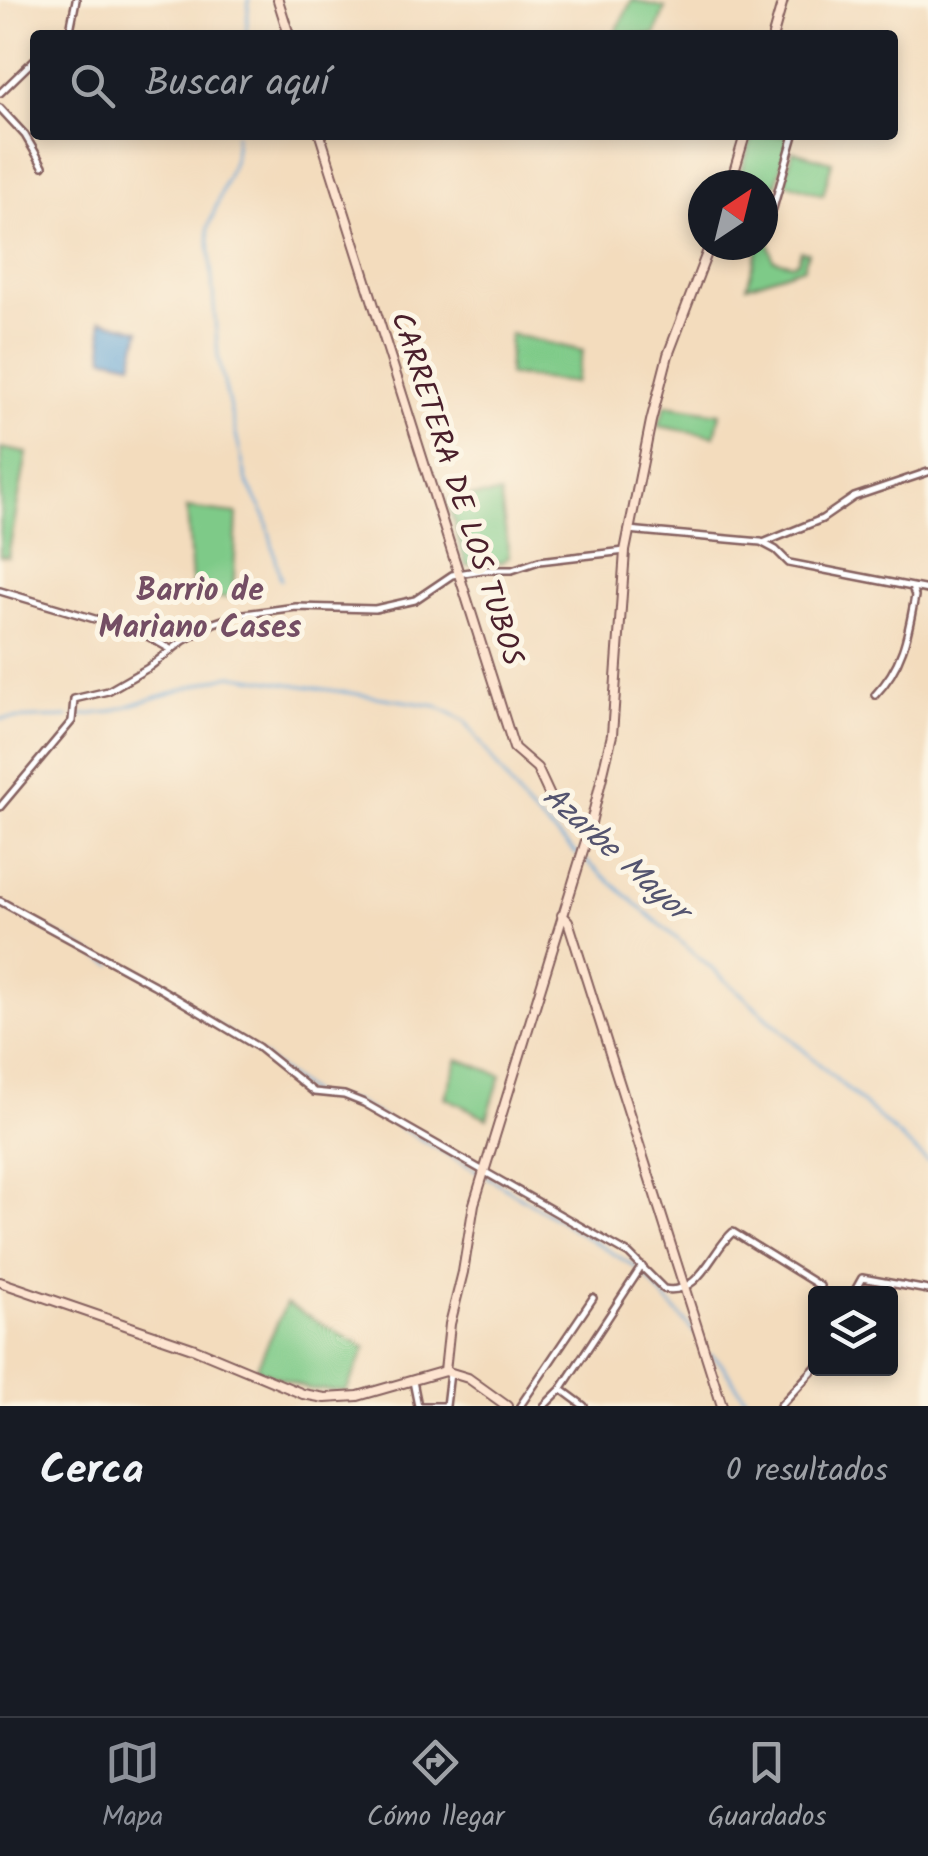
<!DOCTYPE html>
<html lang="es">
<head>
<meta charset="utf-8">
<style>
  :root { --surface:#171b24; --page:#242831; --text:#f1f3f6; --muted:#9ea1a6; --line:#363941; --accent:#8c9099 }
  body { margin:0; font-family:Kalam,sans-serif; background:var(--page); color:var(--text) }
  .controls { position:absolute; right:30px; bottom:30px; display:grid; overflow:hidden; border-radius:10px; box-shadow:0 5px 15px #0003 }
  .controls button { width:90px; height:90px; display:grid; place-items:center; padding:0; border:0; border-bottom:2px solid var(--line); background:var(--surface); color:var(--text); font:50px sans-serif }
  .compass { position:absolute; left:688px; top:170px; width:90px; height:90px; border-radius:50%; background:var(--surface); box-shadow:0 5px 15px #0003; rotate:35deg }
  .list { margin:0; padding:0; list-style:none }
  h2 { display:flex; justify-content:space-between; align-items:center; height:130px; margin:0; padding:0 40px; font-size:42px }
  h2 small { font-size:32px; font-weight:400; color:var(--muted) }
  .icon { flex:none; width:55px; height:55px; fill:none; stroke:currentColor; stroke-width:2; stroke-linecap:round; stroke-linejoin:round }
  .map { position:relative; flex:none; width:928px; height:1406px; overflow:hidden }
  .search { position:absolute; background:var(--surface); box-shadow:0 5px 15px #0003; left:30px; right:30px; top:30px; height:110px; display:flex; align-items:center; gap:25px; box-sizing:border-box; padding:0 35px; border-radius:10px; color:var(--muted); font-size:38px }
  .sheet { height:310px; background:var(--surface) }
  nav { display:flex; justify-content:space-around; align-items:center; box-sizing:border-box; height:140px; border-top:2px solid var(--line); background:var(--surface); font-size:28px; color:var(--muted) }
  nav a { display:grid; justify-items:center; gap:5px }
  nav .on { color:var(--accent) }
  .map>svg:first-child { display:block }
</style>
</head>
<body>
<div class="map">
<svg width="928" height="1406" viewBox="0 0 928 1406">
  <rect width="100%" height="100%" fill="#fcf5e5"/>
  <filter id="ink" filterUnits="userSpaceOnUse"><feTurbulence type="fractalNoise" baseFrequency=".01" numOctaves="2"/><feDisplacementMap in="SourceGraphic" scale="20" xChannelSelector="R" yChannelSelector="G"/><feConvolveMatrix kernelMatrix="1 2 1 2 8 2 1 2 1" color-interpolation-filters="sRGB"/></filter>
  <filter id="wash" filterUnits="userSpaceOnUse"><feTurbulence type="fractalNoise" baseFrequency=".0048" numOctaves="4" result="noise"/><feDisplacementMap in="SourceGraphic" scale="40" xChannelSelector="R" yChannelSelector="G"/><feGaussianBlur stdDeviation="2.25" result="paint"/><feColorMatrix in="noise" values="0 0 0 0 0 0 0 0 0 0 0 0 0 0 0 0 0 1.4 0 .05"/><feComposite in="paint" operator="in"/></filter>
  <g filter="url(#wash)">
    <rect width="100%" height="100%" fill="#f3dcbd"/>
    <path fill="#7eca88" stroke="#64745a" stroke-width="2.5" d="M632,0L665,8L655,35H614Z
      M753,135H790L776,185L740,175Z
      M793,151L832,162L823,195L784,182Z
      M765,226L773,228L768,241L773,259L792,264L798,261L801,251L808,252L804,267L747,286L759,245H763Z
      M510,334L583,351L575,383L508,375Z
      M666,405L720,413L715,436L658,426Z
      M1,448L27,453L8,557L0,556Z
      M500,494L509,556L503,562L466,566L448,502L450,499Z
      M187,508L237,514L233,597L193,598Z
      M458,1059L501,1075L487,1118L445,1097Z
      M286,1304L366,1348L346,1391L309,1389L256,1369Z"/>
    <path fill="#62a4d6" stroke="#566280" stroke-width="2.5" d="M101,320L140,330L132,363L104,357Z"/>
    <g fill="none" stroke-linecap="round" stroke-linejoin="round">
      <path stroke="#62a4d6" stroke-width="2.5" d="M246,35L249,0
        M236,135L234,159L208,228L218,357L247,482L265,515L281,580
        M76,716L108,712L230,675L437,706L465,721L526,807L578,855
        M0,719L68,717
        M585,860L739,992L928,1162
        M0,904L113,965
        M215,1024L257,1052L314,1096L355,1102L479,1172
        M486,1176L637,1268
        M641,1271L695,1333
        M710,1354L721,1363L751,1406"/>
    </g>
  </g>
  <g filter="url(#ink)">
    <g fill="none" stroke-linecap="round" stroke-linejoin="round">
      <defs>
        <path id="street" d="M69,35L76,0
          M0,93L35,59
          M0,108L25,135L43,166
          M768,226L794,135
          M628,530L761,542L776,550L789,563L928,590
          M763,543L822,519L854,497L928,472
          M0,591L142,633L172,650
          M875,695C903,666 908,635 915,596L912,587
          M0,807L72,721L74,699L108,691L148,668L183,641L214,623L237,615L296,607L375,609L415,600L452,575L482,570H512L539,561L625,551
          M0,901L154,985L258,1047L314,1092L344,1095L364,1103L629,1254L664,1289C700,1296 711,1251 733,1232L820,1286
          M853,1294L862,1278L928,1290
          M413,1381L418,1406H446L450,1373
          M561,1389L584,1406
          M520,1406L593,1298
          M544,1406L561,1389L642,1266
          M780,1406L816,1367"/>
        <path id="secondary" d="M278,0L289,35
          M773,35L783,0
          M320,135L514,748L537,768L550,796L559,808L589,831
          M730,185L745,135
          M562,915L568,921L722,1406
          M0,1282L195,1349L303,1394L325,1398L358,1396L445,1371L468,1378L507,1406
          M445,1371L450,1324L463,1272L474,1204L589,831L612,735L625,551L651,421L668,355L710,245"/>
      </defs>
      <use href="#street" stroke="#85615e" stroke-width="10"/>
      <use href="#secondary" stroke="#85615e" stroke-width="12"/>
      <use href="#street" stroke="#fff" stroke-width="5"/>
      <use href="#secondary" stroke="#fde4d0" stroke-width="8"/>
    </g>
  </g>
  <g text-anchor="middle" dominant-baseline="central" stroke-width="10" stroke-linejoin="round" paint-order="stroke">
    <g font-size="30" fill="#4a1f2b" stroke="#fcf5e5">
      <text transform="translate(456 489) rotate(72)">CARRETERA DE LOS TUBOS</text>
    </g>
    <g font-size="32" font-weight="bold" fill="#744e64" stroke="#fcf5e5">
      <text x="200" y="591">Barrio de<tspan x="200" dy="37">Mariano Cases</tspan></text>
    </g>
    <g font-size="32" font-style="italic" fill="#54546f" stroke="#fcf5e5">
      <text transform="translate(615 854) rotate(42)">Azarbe Mayor</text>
    </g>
  </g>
</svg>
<div class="controls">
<button><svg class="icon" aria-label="layers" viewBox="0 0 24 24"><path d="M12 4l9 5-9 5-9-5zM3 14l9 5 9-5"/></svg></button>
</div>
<svg class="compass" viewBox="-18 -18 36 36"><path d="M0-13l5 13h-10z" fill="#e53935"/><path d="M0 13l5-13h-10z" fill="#9ea1a6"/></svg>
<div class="search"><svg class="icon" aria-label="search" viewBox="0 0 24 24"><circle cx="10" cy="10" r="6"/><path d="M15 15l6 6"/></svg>Buscar aquí</div>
</div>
<section class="sheet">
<h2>Cerca<small>0 resultados</small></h2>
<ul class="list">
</ul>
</section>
<nav>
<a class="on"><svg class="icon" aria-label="map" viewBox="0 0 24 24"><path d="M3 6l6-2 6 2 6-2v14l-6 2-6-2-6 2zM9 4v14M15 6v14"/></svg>Mapa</a>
<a><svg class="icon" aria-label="directions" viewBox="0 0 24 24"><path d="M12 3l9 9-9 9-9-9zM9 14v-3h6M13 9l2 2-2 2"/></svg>Cómo llegar</a>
<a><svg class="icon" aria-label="saved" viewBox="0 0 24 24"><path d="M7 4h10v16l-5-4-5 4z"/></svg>Guardados</a>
</nav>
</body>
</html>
